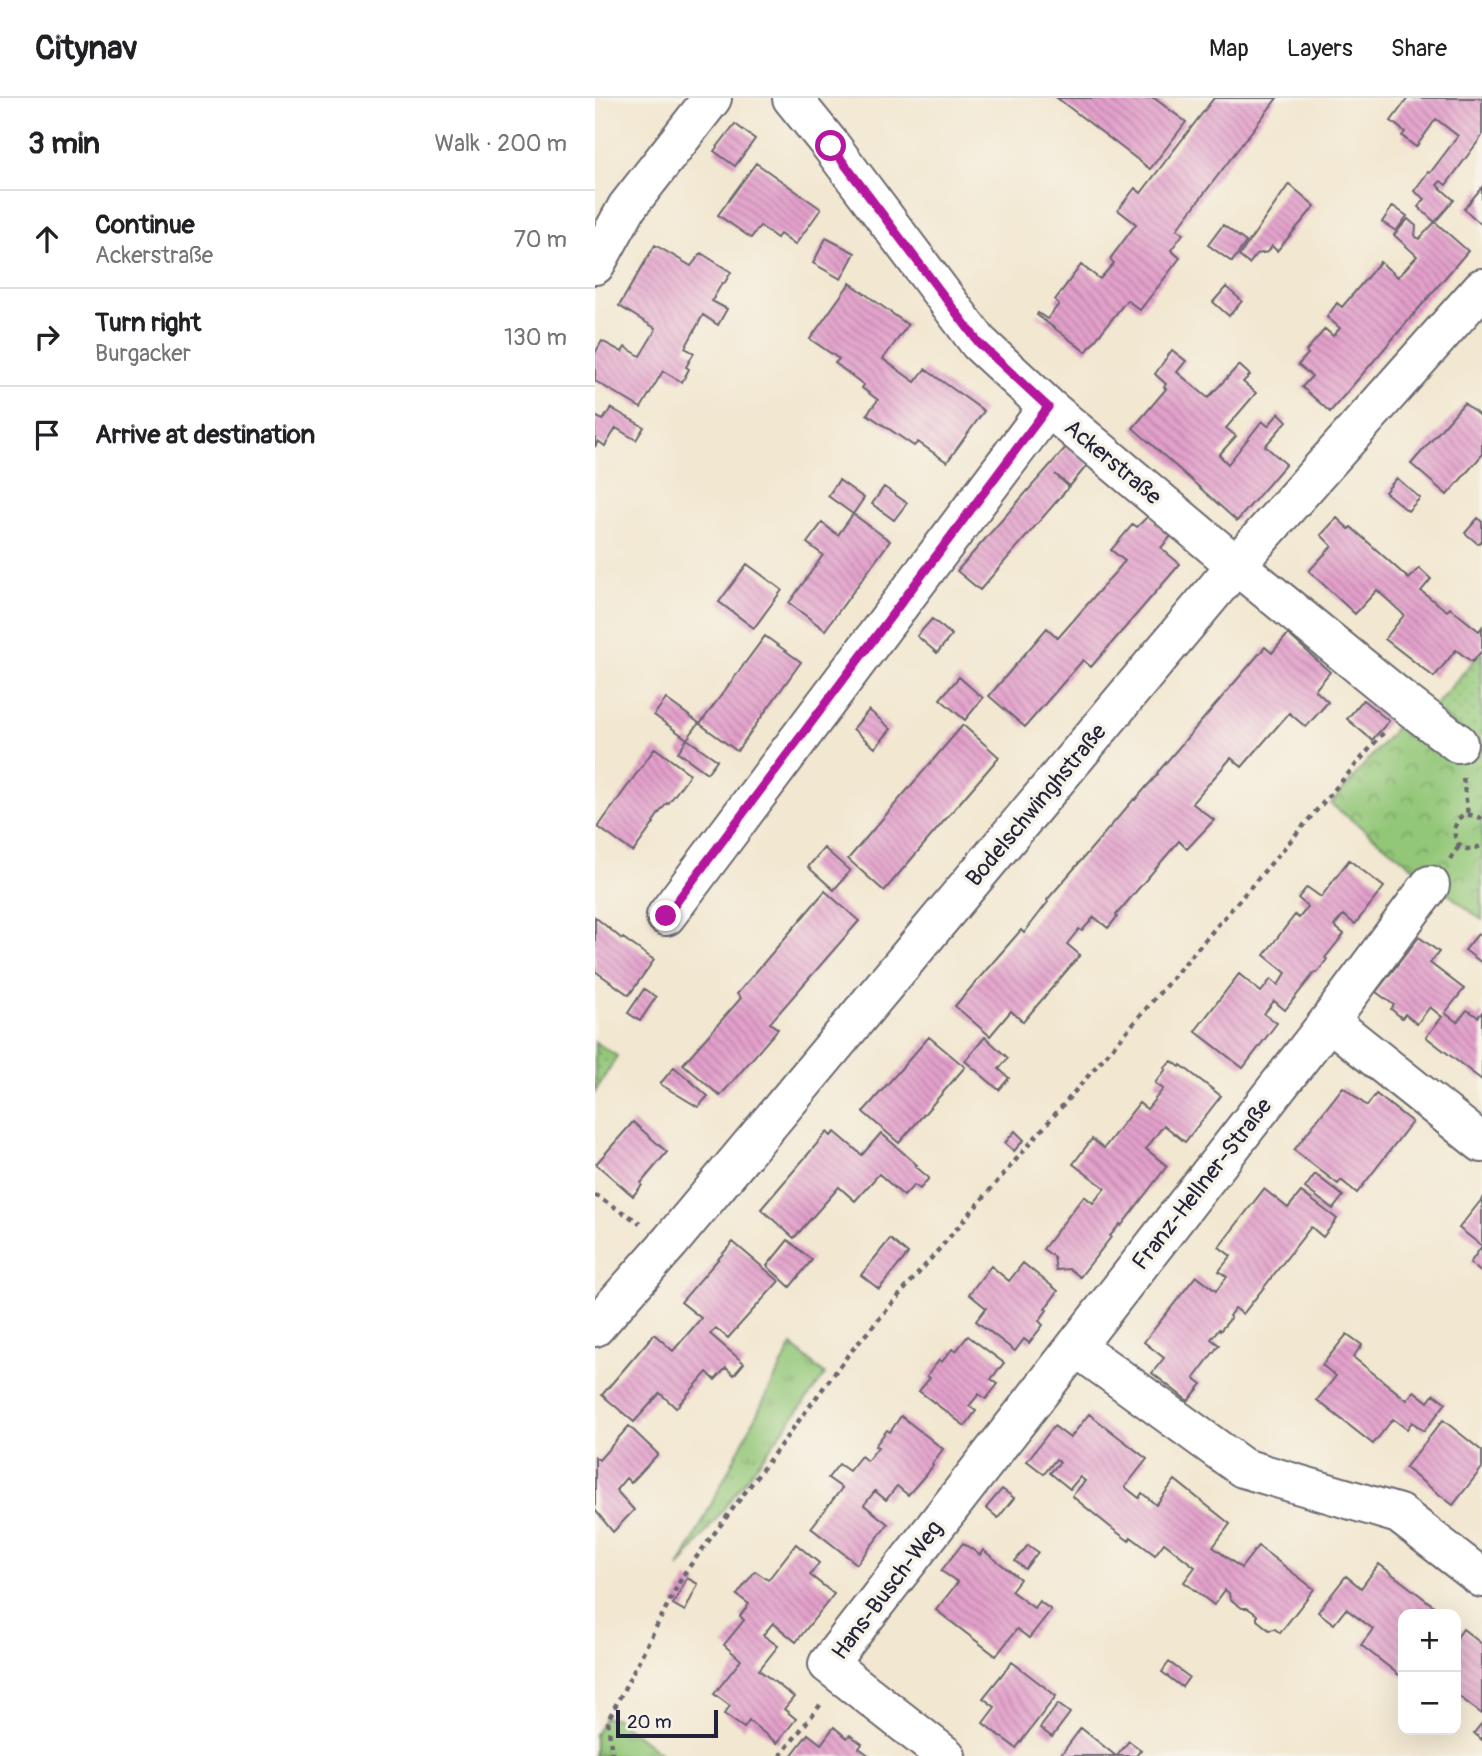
<!DOCTYPE html>
<html lang="en">
<head>
<meta charset="utf-8">
<style>
  :root { --surface:#fff; --page:#f6f6f6; --text:#202124; --muted:#757577; --line:#e0e0e0 }
  body { margin:0; font-family:Pangolin,sans-serif; background:var(--page); color:var(--text) }
  .controls { position:absolute; right:21px; bottom:21px; display:grid; overflow:hidden; border-radius:14px; box-shadow:0 7px 28px #0002 }
  .controls button { width:63px; height:63px; display:grid; place-items:center; padding:0; border:0; border-bottom:2px solid var(--line); background:var(--surface); color:var(--text); font:35px sans-serif }
  .scale { position:absolute; left:21px; bottom:18px; width:102px; box-sizing:border-box; padding-left:7px; border:4px solid #22223b; border-top:0; font-size:19px; line-height:24px; white-space:nowrap; color:#22223b; -webkit-text-stroke:5px #f7f3e8; paint-order:stroke }
  .stop { position:absolute; width:21px; height:21px; margin:-16px; border:5px solid #b5179e; border-radius:50%; background:#fff }
  .stop.end { background:#b5179e; border-color:#fff; box-shadow:0 2px 7px #0008 }
  .list { margin:0; padding:0; list-style:none }
  h2 { display:flex; justify-content:space-between; align-items:center; height:91px; margin:0; padding:0 28px; font-size:30px }
  h2 small { font-size:23px; font-weight:400; color:var(--muted) }
  .list li { display:grid; grid-template-columns:46px 1fr auto; gap:21px; align-items:center; box-sizing:border-box; height:98px; padding:0 28px; border-top:2px solid var(--line) }
  .list b { display:block; font-size:26px; white-space:nowrap }
  .list p { margin:0; font-size:23px; white-space:nowrap; color:var(--muted) }
  .list em { font-size:23px; font-style:normal; color:var(--muted) }
  .icon { flex:none; width:38px; height:38px; fill:none; stroke:currentColor; stroke-width:2; stroke-linecap:round; stroke-linejoin:round }
  .map { position:relative; flex:none; width:887px; height:1658px; overflow:hidden }
  header { display:flex; align-items:center; gap:42px; box-sizing:border-box; height:98px; padding:0 35px; background:var(--surface); border-bottom:2px solid var(--line) }
  header strong { font-size:33px }
  nav { display:flex; gap:38px; margin-inline-start:auto; font-size:24px }
  main { display:flex }
  aside { flex:1; background:var(--surface) }
  .map>svg:first-child { display:block }
</style>
</head>
<body>
<header>
<strong>Citynav</strong>
<nav><a>Map</a><a>Layers</a><a>Share</a></nav>
</header>
<main>
<aside>
<h2>3 min<small>Walk · 200 m</small></h2>
<ul class="list">
<li><svg class="icon" aria-label="ahead" viewBox="0 0 24 24"><path d="M12 20V5M6 11l6-6 6 6"/></svg><div><b>Continue</b><p>Ackerstraße</p></div><em>70 m</em></li>
<li><svg class="icon" aria-label="right" viewBox="0 0 24 24"><path d="M7 20v-9h11M14 6l5 5-5 5"/></svg><div><b>Turn right</b><p>Burgacker</p></div><em>130 m</em></li>
<li><svg class="icon" aria-label="arrive" viewBox="0 0 24 24"><path d="M6 21V4h12l-3 4 3 4H6"/></svg><div><b>Arrive at destination</b></div></li>
</ul>
</aside>
<div class="map">
<svg width="887" height="1658" viewBox="0 0 887 1658">
  <defs>
    <pattern id="grass-tufts" width="24" height="20" patternUnits="userSpaceOnUse" patternTransform="scale(1.75)"><rect width="24" height="20" fill="#93c778"/><path d="M3 7l-1-3M5 7V3M7 7l1-3M15 17l-1-3M17 17v-4M19 17l1-3" fill="none" stroke="#78a164"/></pattern>
    <pattern id="park-crowns" width="20" height="18" patternUnits="userSpaceOnUse" patternTransform="scale(1.75)"><rect width="20" height="18" fill="#93c778"/><path d="M2 6a3 3 0 1 1 6 0M12 15a3 3 0 1 1 6 0" fill="none" stroke="#78a164"/></pattern>
    <pattern id="garden-dots" width="8" height="8" patternUnits="userSpaceOnUse" patternTransform="scale(1.75)"><rect width="8" height="8" fill="#93c778"/><path d="M2 2h.1M6 6h.1" fill="none" stroke="#78a164" stroke-width="1.8" stroke-linecap="round"/></pattern>
    <pattern id="building-back-hatch" width="6" height="6" patternUnits="userSpaceOnUse" patternTransform="scale(1.75)"><rect width="6" height="6" fill="#e3a0cb"/><path d="M-1 5l2 2M0 0l6 6M5-1l2 2" fill="none" stroke="#b882a6"/></pattern>
  </defs>
  <rect width="100%" height="100%" fill="#f7f3e8"/>
  <filter id="ink" filterUnits="userSpaceOnUse"><feTurbulence type="fractalNoise" baseFrequency=".0143" numOctaves="2"/><feDisplacementMap in="SourceGraphic" scale="14" xChannelSelector="R" yChannelSelector="G"/><feConvolveMatrix kernelMatrix="1 2 1 2 8 2 1 2 1" color-interpolation-filters="sRGB"/></filter>
  <filter id="wash" filterUnits="userSpaceOnUse"><feTurbulence type="fractalNoise" baseFrequency=".00686" numOctaves="4" result="noise"/><feDisplacementMap in="SourceGraphic" scale="28" xChannelSelector="R" yChannelSelector="G"/><feGaussianBlur stdDeviation="1.57" result="paint"/><feColorMatrix in="noise" values="0 0 0 0 0 0 0 0 0 0 0 0 0 0 0 0 0 1.4 0 .05"/><feComposite in="paint" operator="in"/></filter>
  <g filter="url(#wash)">
    <rect width="100%" height="100%" fill="#f2e7d0"/>
    <path fill="url(#grass-tufts)" stroke="#5a745a" stroke-width="2" d="M197,1247L230,1277L84,1470Z
      M9,1619L20,1620L69,1658H0V1637Z"/>
    <path fill="url(#park-crowns)" stroke="#5a745a" stroke-width="2" d="M838,610L887,648V822L736,706L802,628L814,638Z"/>
    <path fill="url(#garden-dots)" stroke="#5a745a" stroke-width="2" d="M887,553V648L838,610Z
      M0,944L22,958L0,994Z"/>
    <g id="blocks">
      <path fill="url(#building-back-hatch)" d="M462,0H559L591,24L555,71Z
        M619,0H682L582,131L588,136L576,152L585,160L545,212L532,202L491,254L442,217L443,215L452,221L464,206L460,202L486,167L505,181L519,165L515,161L541,126L523,112L540,90L546,95Z
        M813,0H887V38L851,87L846,83L842,87L859,102L840,124L823,109L830,101L819,93L833,74L835,75L863,38L841,21L821,49L807,38L810,34L796,23Z
        M140,26L160,41L140,68L119,53Z
        M161,65L226,111L200,147L185,136L182,140L165,128L156,140L123,117Z
        M694,86L720,108L682,153L677,148L673,154L662,156L654,166L644,158Z
        M887,89V127L869,111Z
        M798,108L812,118L801,133L787,124Z
        M813,121L821,128L820,138L824,141L840,124L873,153L735,314L707,289L717,278L703,267L713,256L711,253L730,231L738,238L745,230L732,219L742,205L747,209L785,164L803,179L822,158L799,137Z
        M628,127L651,144L637,164L613,147Z
        M231,140L260,155L246,181L218,165Z
        M60,147L96,168L106,155L136,174L129,186L127,185L117,203L132,211L123,227L108,217L90,250L99,255L91,269L94,271L87,284L68,273L46,310L0,283V255L7,243L27,254L30,249L45,258L60,233V230L24,208Z
        M255,185L313,227L288,261L320,284L330,271L389,313L352,364L323,344L319,348L272,316L283,302L267,290L269,287L240,265L244,261L215,241Z
        M631,189L647,203L634,218L618,204Z
        M577,252L591,263L582,274L613,300L644,267L655,277L648,284L661,295L631,330L641,338L624,357L633,366L667,323L673,328L684,315L692,323L670,348L691,366L642,423L538,330L571,291L569,289L571,286L560,276Z
        M869,305L887,320V357L852,397L816,366Z
        M16,310L49,329L41,342L21,330L10,348L3,343L0,349V318L8,322Z
        M472,348L493,366L475,388L460,376L474,389L385,492L362,473Z
        M802,380L825,400L813,413L790,394Z
        M244,382L269,400L258,416L233,398Z
        M289,389L312,405L299,422L277,406Z
        M258,416L295,443L230,532L194,505L228,457L212,445L227,425L243,437Z
        M553,418L576,438L566,450L585,466L496,569L488,562L430,629L394,598L452,530L463,540L530,463L516,452L538,426L542,429Z
        M742,420L754,431L756,429L814,481L824,470L836,481L826,493L852,513L855,510L884,533L887,529V553L877,564L861,552L839,579L790,541L809,517L782,492L760,516L714,473L737,448L726,437Z
        M883,420L887,424V442L883,446L870,435Z
        M152,466L187,492L159,530L124,504Z
        M337,521L357,537L342,555L322,538Z
        M693,536L735,574L720,592L733,604L711,629L694,615L647,669L636,660L597,705L619,722L592,751L584,743L521,817L522,819L513,830L499,819L487,833L484,831L472,846L485,857L428,924L416,913L395,938L360,908L426,832L429,835L453,804L452,802L539,701L540,702L553,687L563,676L562,675L670,549L677,555Z
        M170,538L206,564L142,653L105,626Z
        M364,579L388,600L370,622L345,601Z
        M71,601L104,625L92,641L122,662L112,675L83,654L92,641L59,617Z
        M768,602L794,623L777,642L752,621Z
        M274,612L296,631L280,650L258,631Z
        M368,627L404,659L289,793L253,761Z
        M60,650L95,676L73,706L72,705L65,714L58,724L59,725L38,754L3,729Z
        M229,750L255,773L239,792L213,769Z
        M754,762L789,789L760,826L748,817L739,828L749,836L730,860L732,861L722,875L720,874L690,912L679,903L669,916L682,925L648,970L600,933L644,876L666,894L676,881L683,887L691,875L669,857L700,817L704,820L713,809L703,800L712,789L726,799Z
        M230,793L264,823L175,925L183,931L125,998L88,966L146,900L142,896Z
        M0,819L27,841L28,840L59,862L34,897L0,873Z
        M883,836L887,839V865L870,852Z
        M824,839L844,854L835,865L869,891L850,915L862,924L872,912L883,919L887,914V982L831,939L847,919L835,909L822,926L810,916L807,920L796,911L799,907L781,894Z
        M49,891L61,899L45,923L33,915Z
        M334,939L370,969L304,1045L268,1014Z
        M390,939L413,960L404,971L414,980L404,992L370,963Z
        M577,963L585,969L586,967L626,998L590,1044L569,1027L551,1051L572,1068L526,1128L525,1126L515,1138L516,1139L485,1179L475,1171L461,1172L459,1159L448,1151L489,1098L498,1105L510,1090L478,1066L497,1041L509,1050L544,1005L552,1011L568,991L560,985L571,971L569,970Z
        M79,969L113,998L103,1009L65,986Z
        M748,989L772,1008L781,996L817,1024L762,1095L746,1082L743,1086L699,1052Z
        M38,1024L72,1054L46,1085L47,1087L38,1098L1,1066Z
        M420,1033L429,1042L419,1053L410,1045Z
        M232,1034L236,1038L240,1034L267,1057L286,1035L322,1067L320,1068L334,1080L325,1091L319,1087L309,1098L284,1076L260,1103L244,1089L199,1140L166,1111Z
        M720,1076L748,1098L738,1111L710,1090Z
        M669,1091L693,1110L706,1094L742,1121L728,1139L716,1129L648,1216L640,1210L634,1218L636,1220L625,1233L624,1231L616,1241L624,1247L599,1280L607,1286L593,1303L557,1275L569,1260L549,1244L601,1178L621,1193L632,1179L624,1173L636,1158L624,1149Z
        M887,1101V1148L864,1130Z
        M295,1141L313,1156L284,1191L266,1177Z
        M193,1142L217,1162L195,1189L172,1168Z
        M138,1144L184,1183L133,1240L121,1230L115,1236L149,1265L139,1277L131,1270L120,1282L112,1274L81,1310L65,1295L39,1324L7,1297L59,1236L78,1253L102,1225L106,1220L86,1204Z
        M887,1148V1175L875,1165Z
        M428,1165L463,1193L450,1211L452,1212L444,1223L448,1227L434,1245L429,1241L420,1253L381,1223L391,1210L374,1196L396,1168L414,1183Z
        M752,1236L767,1247L758,1259L812,1302L819,1293L833,1304L839,1296L851,1305L829,1333L817,1324L812,1331L798,1321L778,1346L722,1302L741,1278L727,1267Z
        M373,1238L409,1265L396,1281L403,1286L391,1301L384,1296L374,1308L381,1313L370,1328L324,1293L335,1280L332,1278L344,1262L347,1264L357,1251L361,1253Z
        M494,1316L552,1361L530,1389L544,1400L547,1395L561,1407L580,1382L635,1426L618,1449L646,1470L663,1448L719,1491L685,1535L680,1531L674,1532L662,1522V1517L657,1513L652,1510H647L635,1501L634,1495L630,1492L619,1507L589,1484L600,1469L569,1445L560,1457L536,1439L534,1443L519,1432L477,1398L490,1383L485,1379L475,1391L455,1375L465,1364L461,1361L449,1376L432,1363L459,1328L475,1340Z
        M306,1318L348,1351L337,1366L338,1368L313,1397L302,1388L291,1402L280,1393L269,1407L293,1426L262,1466L216,1430L247,1390L233,1380L244,1366L254,1373L266,1358L272,1363L283,1349L280,1348L292,1332L295,1334Z
        M848,1322L887,1353V1370L858,1407L810,1370Z
        M34,1328L63,1356L36,1385L31,1380L21,1392L39,1412L18,1434L0,1412V1359L4,1362Z
        M407,1391L419,1400L403,1420L391,1410Z
        M368,1445L385,1457L388,1452L425,1481L416,1493L439,1510L444,1503L456,1512L434,1540L422,1531L401,1558L341,1512L363,1484L346,1473Z
        M201,1446L224,1465L215,1477L239,1496L201,1544L178,1525L168,1537L183,1548L164,1572L199,1599L189,1611L201,1621L182,1645L154,1623L149,1630L129,1616L135,1608L119,1596L146,1562L129,1547L149,1522L145,1518L154,1506L142,1497L160,1473L173,1482Z
        M433,1447L443,1454L430,1471L420,1463Z
        M784,1466L840,1509L835,1516H808V1580L766,1547L778,1531L751,1511L739,1526L723,1514L751,1478L766,1490Z
        M92,1480L103,1486L90,1513L78,1506Z
        M868,1531L887,1546V1616L861,1596V1541Z
        M417,1564L461,1598L421,1650L388,1625L400,1609L388,1600Z
        M574,1564L594,1579L587,1589L567,1574Z
        M463,1606L475,1615L457,1639L445,1630Z
        M887,1625V1642L879,1635Z
        M239,1629L252,1640L255,1637L267,1646L264,1650L275,1658H196L213,1636L226,1646Z
        M486,1630L521,1658H465Z
        M534,1643L546,1652L541,1658H522Z"/>
    </g>
  </g>
  <g filter="url(#ink)">
    <use href="#blocks" fill-opacity="0" stroke="#6b676f" stroke-width="2"/>
    <g fill="none" stroke-linecap="round" stroke-linejoin="round">
      <defs>
        <path id="minor" d="M197,0L236,48L384,245L453,309L641,467L813,607L863,645
          M0,167L32,109L117,0
          M71,818L453,309
          M734,923L887,1045
          M0,1229L75,1144L641,467L887,190
          M481,1249L648,1370L804,1416L887,1480
          M351,1658L233,1566L734,923L835,787"/>
      </defs>
      <use href="#minor" stroke="#6b676f" stroke-width="42"/>
      <path stroke="#6b676f" stroke-width="4.5" stroke-dasharray="5 5" stroke-linecap="butt" d="M868,680L873,717
        M887,721C850,700 851,768 887,747
        M855,761L865,747
        M0,1097L45,1125
        M17,1658L13,1622L88,1477L253,1257L789,634
        M185,1658L226,1606"/>
      <use href="#minor" stroke="#fff" stroke-width="38"/>
    </g>
  </g>
  <g fill="none" stroke-linecap="round" stroke-linejoin="round" filter="url(#ink)">
    <path stroke="#b5179e" stroke-width="9" d="M71,818L453,309L384,245L236,48"/>
  </g>
  <g text-anchor="middle" dominant-baseline="central" stroke-width="7" stroke-linejoin="round" paint-order="stroke">
    <g font-size="23" fill="#22223b" stroke="#f7f3e8">
      <text transform="translate(518 364) rotate(40)">Ackerstraße</text>
      <text transform="translate(441 707) rotate(-50)">Bodelschwinghstraße</text>
      <text transform="translate(607 1086) rotate(-52)">Franz-Hellner-Straße</text>
      <text transform="translate(292 1492) rotate(-53)">Hans-Busch-Weg</text>
    </g>
  </g>
</svg>
<div class="controls">
<button>+</button>
<button>−</button>
</div>
<div class="scale">20 m</div>
<div class="stop" style="left:236px;top:48px"></div>
<div class="stop end" style="left:71px;top:818px"></div>
</div>
</main>
</body>
</html>
